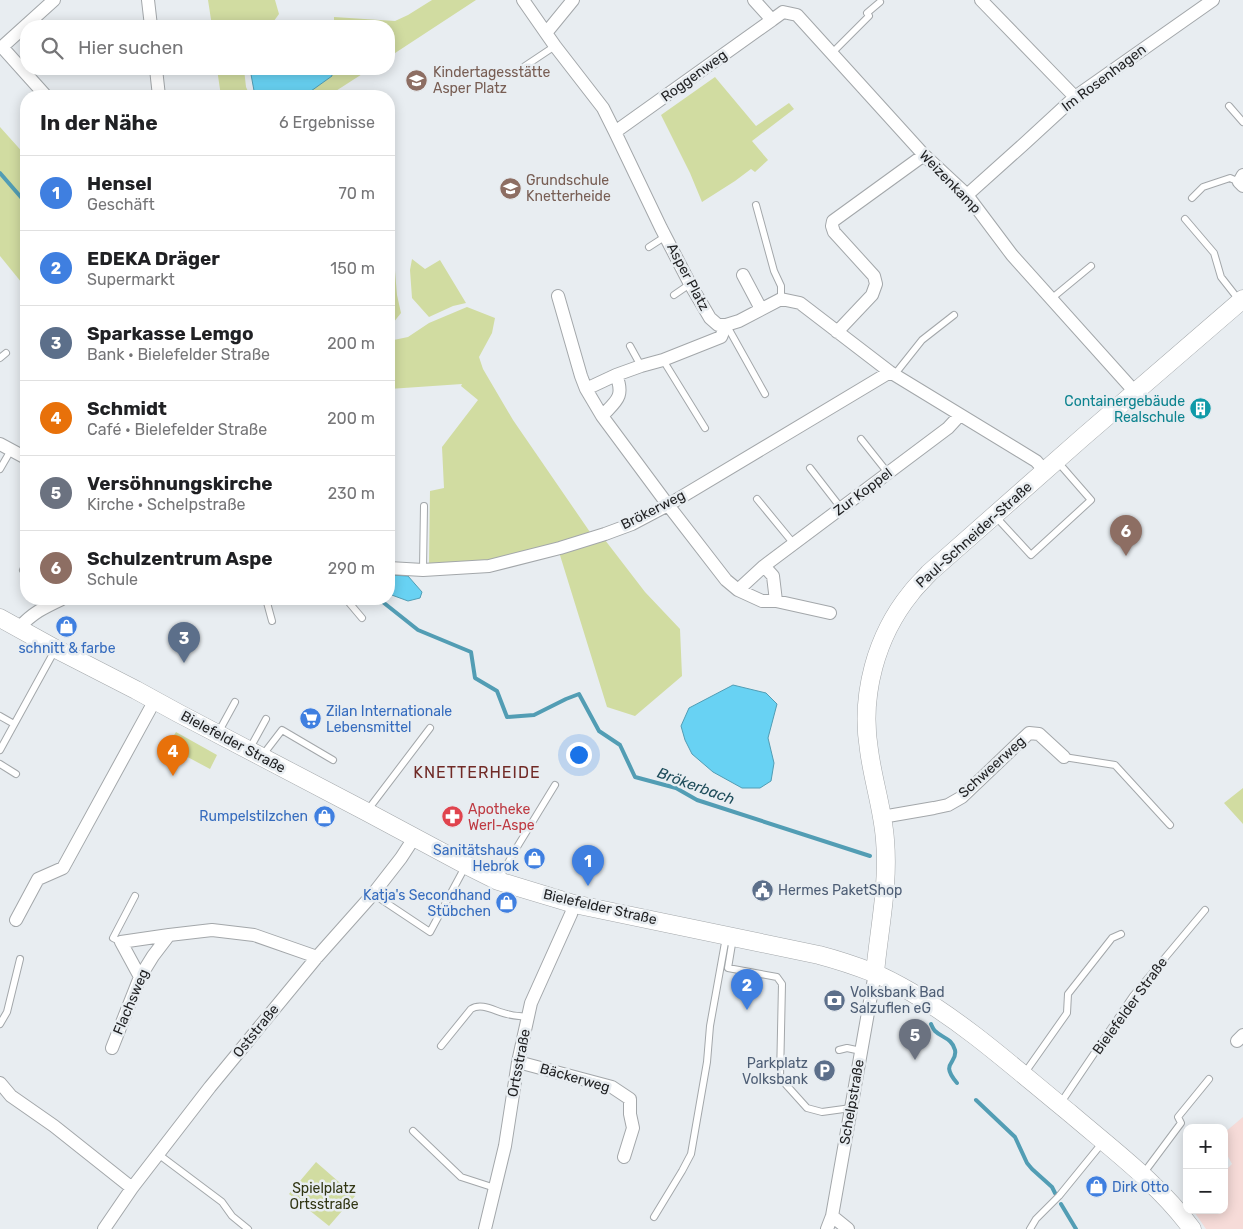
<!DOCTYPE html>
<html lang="de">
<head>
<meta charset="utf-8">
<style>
  :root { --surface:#fff; --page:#f2f2f2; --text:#202124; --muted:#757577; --line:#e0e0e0; --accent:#d93025 }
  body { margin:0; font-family:Rubik,sans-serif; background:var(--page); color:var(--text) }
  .controls { position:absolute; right:15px; bottom:15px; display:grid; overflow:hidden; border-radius:10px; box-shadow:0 2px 12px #0003 }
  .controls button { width:45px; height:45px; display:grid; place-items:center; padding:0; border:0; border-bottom:1px solid var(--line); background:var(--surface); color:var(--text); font:25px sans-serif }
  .you { position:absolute; left:578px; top:754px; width:18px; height:18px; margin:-12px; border:4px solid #fff; border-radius:50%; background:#1a73e8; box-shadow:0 0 0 8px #1a73e833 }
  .badge { display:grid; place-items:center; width:32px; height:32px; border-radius:50%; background:var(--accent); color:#fff; font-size:16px; font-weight:700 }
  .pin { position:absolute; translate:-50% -41px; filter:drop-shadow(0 1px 2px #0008) }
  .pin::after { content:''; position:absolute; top:26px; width:18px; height:15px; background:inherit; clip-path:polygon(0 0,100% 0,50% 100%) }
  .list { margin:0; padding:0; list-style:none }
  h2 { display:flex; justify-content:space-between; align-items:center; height:65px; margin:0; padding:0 20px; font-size:21px }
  h2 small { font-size:16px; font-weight:400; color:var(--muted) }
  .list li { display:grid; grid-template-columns:32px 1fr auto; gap:15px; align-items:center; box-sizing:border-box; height:75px; padding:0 20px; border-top:1px solid var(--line) }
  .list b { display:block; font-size:19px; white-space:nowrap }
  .list p { margin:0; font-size:16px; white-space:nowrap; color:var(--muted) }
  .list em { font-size:16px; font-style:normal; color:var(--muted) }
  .icon { flex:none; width:28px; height:28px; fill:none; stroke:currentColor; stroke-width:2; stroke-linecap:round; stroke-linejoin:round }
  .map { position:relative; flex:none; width:1243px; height:1229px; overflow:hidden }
  .search { position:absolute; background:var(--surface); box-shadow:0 2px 12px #0003; left:20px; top:20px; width:375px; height:55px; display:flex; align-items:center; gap:12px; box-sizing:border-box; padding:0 18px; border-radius:20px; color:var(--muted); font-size:19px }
  .panel { position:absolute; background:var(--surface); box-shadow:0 2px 12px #0003; left:20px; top:90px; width:375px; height:515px; border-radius:20px }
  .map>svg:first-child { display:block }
</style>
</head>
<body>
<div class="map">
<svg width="1243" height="1229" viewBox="0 0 1243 1229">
  <rect width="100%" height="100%" fill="#e8edf1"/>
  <path fill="#f6dbd8" d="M1243,1117V1229H1206L1193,1210H1224V1172L1232,1164L1224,1149V1133Z"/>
  <path fill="#d1dca1" d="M208,0H275L279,14L271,25L266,26H212Z
    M432,0H476L389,57V26H334V17L395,21L408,15Z
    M217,69H244L246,87L250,96H221Z
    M338,69H370L328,96H299L338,71Z
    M715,77L756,126L789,103L794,109L752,141L768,160L755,172L751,169L735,181L702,202L690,173L661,115Z
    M0,127L26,156V288L0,256Z
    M412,259L425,269L440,260L466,303L453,306L429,317L412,298L410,270Z
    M391,266L395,271L397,295L401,313L389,328V268Z
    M467,307L495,318L492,333L479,357L483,369L513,420L592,535L489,562L429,563L430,491L444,488L442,447L478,400L461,386L462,384L389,389V341L408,337L429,323Z
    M605,540L645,592L680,629L682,676L635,716L607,707L559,552Z
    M176,732L217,755L210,769L167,746Z
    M1243,788V824L1224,803Z
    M316,1162L355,1196L329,1226L289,1194Z"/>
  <path fill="#68d2f3" stroke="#529db4" d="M250,69H331L332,76L304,96H255Z
    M389,575L408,576L422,592L420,598L408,601L389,594Z
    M733,685L766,693L777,704L768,738L774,763L771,781L760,788H742L713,772L692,754L685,740L681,726L689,708Z"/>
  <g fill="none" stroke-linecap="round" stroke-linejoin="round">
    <path stroke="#529db4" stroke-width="4" d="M0,173L26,203
      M379,599L418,630L471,652L475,678L497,691L507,717L534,715L566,699L579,694L599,731L620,745L635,777L676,788L697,800L870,856
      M931,1024C932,1026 933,1029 935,1031C942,1038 952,1038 955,1050C958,1064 939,1062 957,1083
      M976,1100L1015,1137L1027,1163L1032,1169L1052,1187L1055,1193
      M1061,1204L1076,1229"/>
    <defs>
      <path id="lane" d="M832,53L869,16L867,13L880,2
        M522,68L555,46
        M1229,106L1243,122
        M1192,198L1203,187L1230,178L1239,182
        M756,205L774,271L781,286V299
        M1185,219L1214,253L1221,277L1239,300
        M649,247L666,236
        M674,295L690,284
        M1051,299L1091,266
        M727,326L765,394
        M630,346L641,366
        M0,358L6,353
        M663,360L705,428
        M895,374L922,340L954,315
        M861,439L888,473
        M810,468L841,508
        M0,469L11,450
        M757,499L794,544
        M996,517L1031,555L1091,500L1057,461
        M23,570L26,564
        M423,570L424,506
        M266,599L272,621
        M346,599L362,618
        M0,716L14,724
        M218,733L235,702
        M0,750L55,650
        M249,750L266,719
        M262,756L282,730L333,760
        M1064,757L1115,765L1170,825
        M0,764L16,774
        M367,811L430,728
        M498,881L514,852L555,785
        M373,894L430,932L465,867
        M733,938L728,968L777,977L782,984L780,1078L807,1108L822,1112L851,1108
        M121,942L113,938L135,896
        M0,1024L7,1012L20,959
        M441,1046L471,1009C482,1002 496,1012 507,1014C514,1016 521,1016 528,1017
        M839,1050L847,1048L861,1051
        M1024,1074L1067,1013L1068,994L1112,938L1121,934
        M1060,1104L1133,996L1205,910
        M413,1131L461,1177L495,1188
        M158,1154L222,1202L232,1216L248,1229
        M1143,1174L1181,1123L1178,1117L1209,1079
        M654,1217L682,1171L691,1154L707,1062L710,1026L726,937
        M1030,1229L1036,1219L1059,1196L1103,1142"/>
      <path id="street" d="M148,0L151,26
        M523,0L555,46L603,108L615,132L661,228L690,284L710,318L718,325H726L739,321L781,299L800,303L890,372L1036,461L1045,471
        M754,0L772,20L783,12L797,15L924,155L967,195L1012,255L1135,392
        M981,0L1075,97
        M546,33L573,0
        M156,69L159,96
        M46,96L2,47L54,0
        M615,132L772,20
        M1243,175L1239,182L1243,186
        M967,195L1025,143L1075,97L1213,0
        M743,275L761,309
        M558,296L581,376L586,389L616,375C625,397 616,401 602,416L668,505L726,580L738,590L762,601H776L830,613
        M837,332L872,295L876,284L874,276L834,232L832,226L833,221L924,155
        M616,375L641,366L663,360L721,337L726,325
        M586,389L602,416
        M0,444L26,458
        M764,566L773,576L776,601
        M389,568L423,570L489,566L560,548L605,534L632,524L668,505L890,372
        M738,590L764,566L948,428L960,415
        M19,628C32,613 45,607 62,599
        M882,817L934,808L948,805L962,797L1029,733L1039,734L1064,757
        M16,920L38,879L63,868L155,700
        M140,977L121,942L169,935
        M1237,1041L1243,1035
        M112,1048L140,977L153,956L169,935L212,930L254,935L317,957
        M518,1062L612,1087L630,1099V1114L633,1128L624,1157
        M0,1083L11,1096L54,1126L132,1188
        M832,1216L848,1229
        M104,1229L132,1188L210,1087L317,957L373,894L401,858L414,838
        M485,1229L505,1146L518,1062L531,1003L571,914L574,904
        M827,1229L832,1216L875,973"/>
      <path id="secondary" d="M0,618L56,649L136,690L178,713L367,812L466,865L498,881L574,904L819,955C838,960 856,966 874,973C886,978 899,985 911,992C969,1026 1019,1072 1071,1114C1113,1150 1159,1184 1192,1229
        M875,973C879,929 889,885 885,840C883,810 873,781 869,750C860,695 876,636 911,593C916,586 923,580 929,573L1082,438L1243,299"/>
    </defs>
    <use href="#lane" stroke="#a3a7aa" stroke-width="8"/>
    <use href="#street" stroke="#a3a7aa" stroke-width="14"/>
    <use href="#secondary" stroke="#a3a7aa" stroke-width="19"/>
    <use href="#lane" stroke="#fff" stroke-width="6"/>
    <use href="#street" stroke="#fff" stroke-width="12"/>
    <use href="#secondary" stroke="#fff" stroke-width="18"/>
  </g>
  <defs>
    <symbol id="school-disc" viewBox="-11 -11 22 22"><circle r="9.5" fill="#8d6e63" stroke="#e8edf1"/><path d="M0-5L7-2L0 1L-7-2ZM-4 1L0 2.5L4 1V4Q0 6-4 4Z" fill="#fff"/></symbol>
    <symbol id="building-disc" viewBox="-11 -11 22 22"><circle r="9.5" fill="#0f9aa8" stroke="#e8edf1"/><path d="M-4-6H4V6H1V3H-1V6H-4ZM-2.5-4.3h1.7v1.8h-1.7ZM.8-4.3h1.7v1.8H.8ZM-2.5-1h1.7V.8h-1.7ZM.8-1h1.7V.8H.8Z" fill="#fff"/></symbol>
    <symbol id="shop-disc" viewBox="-11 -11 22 22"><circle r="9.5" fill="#3f7fe0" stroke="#e8edf1"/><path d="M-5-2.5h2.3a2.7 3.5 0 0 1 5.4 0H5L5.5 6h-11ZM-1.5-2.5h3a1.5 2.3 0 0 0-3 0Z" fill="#fff"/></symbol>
    <symbol id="supermarket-disc" viewBox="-11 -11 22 22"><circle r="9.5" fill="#3f7fe0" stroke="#e8edf1"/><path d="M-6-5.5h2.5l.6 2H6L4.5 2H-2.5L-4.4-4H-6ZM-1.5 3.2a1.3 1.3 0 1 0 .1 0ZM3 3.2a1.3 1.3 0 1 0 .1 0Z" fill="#fff"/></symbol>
    <symbol id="pharmacy-disc" viewBox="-11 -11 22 22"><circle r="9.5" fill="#e0444e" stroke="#e8edf1"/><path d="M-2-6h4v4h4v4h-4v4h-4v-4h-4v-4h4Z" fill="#fff"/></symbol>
    <symbol id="civic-disc" viewBox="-11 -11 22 22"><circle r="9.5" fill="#5c6f8a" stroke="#e8edf1"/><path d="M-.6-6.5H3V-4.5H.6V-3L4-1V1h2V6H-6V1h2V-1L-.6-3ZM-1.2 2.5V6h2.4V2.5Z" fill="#fff"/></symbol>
    <symbol id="bank-disc" viewBox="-11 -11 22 22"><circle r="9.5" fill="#5c6f8a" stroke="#e8edf1"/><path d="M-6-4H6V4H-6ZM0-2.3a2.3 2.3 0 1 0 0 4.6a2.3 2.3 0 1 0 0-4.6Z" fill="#fff"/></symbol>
    <symbol id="parking-disc" viewBox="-11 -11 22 22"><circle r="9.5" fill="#5c6f8a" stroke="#e8edf1"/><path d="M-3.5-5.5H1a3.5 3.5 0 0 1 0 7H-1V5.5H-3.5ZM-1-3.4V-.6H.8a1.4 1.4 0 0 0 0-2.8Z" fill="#fff"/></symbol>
  </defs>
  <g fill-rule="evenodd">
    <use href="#school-disc" x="404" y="68" width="25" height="25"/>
    <use href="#school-disc" x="498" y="176" width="25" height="25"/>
    <use href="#building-disc" x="1188" y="396" width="25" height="25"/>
    <use href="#shop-disc" x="54" y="614" width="25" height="25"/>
    <use href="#supermarket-disc" x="298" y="706" width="25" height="25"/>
    <use href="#shop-disc" x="312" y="804" width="25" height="25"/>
    <use href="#pharmacy-disc" x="440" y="804" width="25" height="25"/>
    <use href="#shop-disc" x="522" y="846" width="25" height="25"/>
    <use href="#civic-disc" x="750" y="878" width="25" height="25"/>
    <use href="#shop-disc" x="494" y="890" width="25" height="25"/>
    <use href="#bank-disc" x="822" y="988" width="25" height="25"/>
    <use href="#parking-disc" x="812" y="1058" width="25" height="25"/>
    <use href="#shop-disc" x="1084" y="1174" width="25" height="25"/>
  </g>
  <g text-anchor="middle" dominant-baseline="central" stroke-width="5" stroke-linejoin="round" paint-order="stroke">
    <g font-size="14" fill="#785e54" stroke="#e8edf1" text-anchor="start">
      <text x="433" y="72">Kindertagesstätte<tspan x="433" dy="16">Asper Platz</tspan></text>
      <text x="526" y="180">Grundschule<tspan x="526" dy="16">Knetterheide</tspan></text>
    </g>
    <g font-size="14" fill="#1f2022" stroke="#e8edf1">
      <text transform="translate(694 76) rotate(-36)">Roggenweg</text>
      <text transform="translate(1104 78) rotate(-37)">Im Rosenhagen</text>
      <text transform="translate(950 182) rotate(46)">Weizenkamp</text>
      <text transform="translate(688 277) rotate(62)">Asper Platz</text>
      <text transform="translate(863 492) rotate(-37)">Zur Koppel</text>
      <text transform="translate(653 510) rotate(-27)">Brökerweg</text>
      <text transform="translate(974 535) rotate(-42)">Paul-Schneider-Straße</text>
      <text transform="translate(233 742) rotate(28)">Bielefelder Straße</text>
      <text transform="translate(992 767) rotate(-42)">Schweerweg</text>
      <text transform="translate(600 907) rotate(13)">Bielefelder Straße</text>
      <text transform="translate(131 1002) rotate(-67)">Flachsweg</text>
      <text transform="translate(1130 1006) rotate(-54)">Bielefelder Straße</text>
      <text transform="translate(256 1031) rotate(-51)">Oststraße</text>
      <text transform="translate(519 1063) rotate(-79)">Ortsstraße</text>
      <text transform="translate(575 1078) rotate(16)">Bäckerweg</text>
      <text transform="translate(852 1102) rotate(-80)">Schelpstraße</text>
    </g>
    <g font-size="14" fill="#0d838f" stroke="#e8edf1" text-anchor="end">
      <text x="1185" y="401">Containergebäude<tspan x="1185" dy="16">Realschule</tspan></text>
    </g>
    <g font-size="14" fill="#366cbe" stroke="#e8edf1" text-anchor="end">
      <text x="67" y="648" text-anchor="middle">schnitt &amp; farbe</text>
      <text x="326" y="711" text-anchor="start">Zilan Internationale<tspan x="326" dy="16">Lebensmittel</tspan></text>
      <text x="308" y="816">Rumpelstilzchen</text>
      <text x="519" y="850">Sanitätshaus<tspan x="519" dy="16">Hebrok</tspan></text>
      <text x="491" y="895">Katja's Secondhand<tspan x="491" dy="16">Stübchen</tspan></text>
      <text x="1112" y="1187" text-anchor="start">Dirk Otto</text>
    </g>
    <g font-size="14" fill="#be3a42" stroke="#e8edf1" text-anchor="start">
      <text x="468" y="809">Apotheke<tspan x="468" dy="16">Werl-Aspe</tspan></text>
    </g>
    <g font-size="14" fill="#4e5e75" stroke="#e8edf1" text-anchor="start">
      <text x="778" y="890">Hermes PaketShop</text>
      <text x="850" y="992">Volksbank Bad<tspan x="850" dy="16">Salzuflen eG</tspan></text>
      <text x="808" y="1063" text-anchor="end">Parkplatz<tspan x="808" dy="16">Volksbank</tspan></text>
    </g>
    <g font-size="14" fill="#313613" stroke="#e8edf1">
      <text x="324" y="1188">Spielplatz<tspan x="324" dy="16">Ortsstraße</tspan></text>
    </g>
    <g font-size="15" font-style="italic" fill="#1f4d5b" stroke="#e8edf1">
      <text transform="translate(696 786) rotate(20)">Brökerbach</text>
    </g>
    <g font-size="16" letter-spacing="1" fill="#702a26" stroke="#e8edf1">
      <text x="477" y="772">KNETTERHEIDE</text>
    </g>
  </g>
</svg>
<div class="controls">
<button>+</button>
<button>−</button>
</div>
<div class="you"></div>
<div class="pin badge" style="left:588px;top:886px;background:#3f7fe0">1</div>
<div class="pin badge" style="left:747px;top:1010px;background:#3f7fe0">2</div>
<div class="pin badge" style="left:184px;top:663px;background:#5c6f8a">3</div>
<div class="pin badge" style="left:173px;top:776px;background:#e8710a">4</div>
<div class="pin badge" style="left:915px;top:1060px;background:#6b7280">5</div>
<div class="pin badge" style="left:1126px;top:556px;background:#8d6e63">6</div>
<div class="search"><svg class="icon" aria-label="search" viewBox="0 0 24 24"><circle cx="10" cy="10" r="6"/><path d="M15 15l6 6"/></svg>Hier suchen</div>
<section class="panel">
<h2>In der Nähe<small>6 Ergebnisse</small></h2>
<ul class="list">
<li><span class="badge" style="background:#3f7fe0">1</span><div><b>Hensel</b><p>Geschäft</p></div><em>70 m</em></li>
<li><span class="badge" style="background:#3f7fe0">2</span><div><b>EDEKA Dräger</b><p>Supermarkt</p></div><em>150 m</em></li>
<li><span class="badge" style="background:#5c6f8a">3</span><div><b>Sparkasse Lemgo</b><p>Bank · Bielefelder Straße</p></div><em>200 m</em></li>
<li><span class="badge" style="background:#e8710a">4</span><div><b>Schmidt</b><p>Café · Bielefelder Straße</p></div><em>200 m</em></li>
<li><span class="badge" style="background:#6b7280">5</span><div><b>Versöhnungskirche</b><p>Kirche · Schelpstraße</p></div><em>230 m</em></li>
<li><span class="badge" style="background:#8d6e63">6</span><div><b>Schulzentrum Aspe</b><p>Schule</p></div><em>290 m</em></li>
</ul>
</section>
</div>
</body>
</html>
